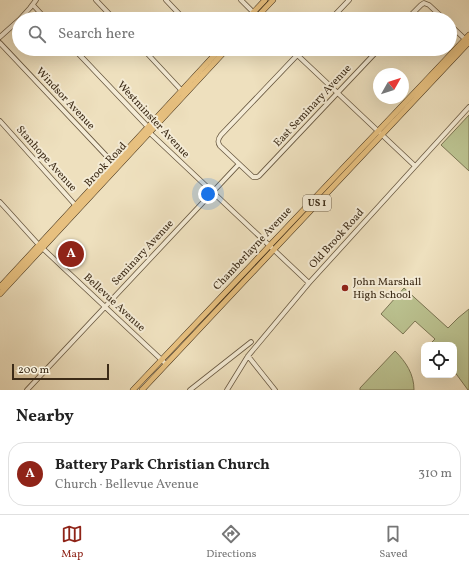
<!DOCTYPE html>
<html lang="en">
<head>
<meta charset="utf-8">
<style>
  :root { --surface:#fff; --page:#f2f2f2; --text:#222; --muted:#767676; --line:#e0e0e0; --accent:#8f2418 }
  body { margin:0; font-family:Vollkorn,serif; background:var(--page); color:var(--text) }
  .controls { position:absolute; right:12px; bottom:12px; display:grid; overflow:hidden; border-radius:8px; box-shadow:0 4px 16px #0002 }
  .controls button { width:36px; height:36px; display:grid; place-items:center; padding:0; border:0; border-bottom:1px solid var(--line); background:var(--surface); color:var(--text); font:20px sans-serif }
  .compass { position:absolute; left:373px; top:68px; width:36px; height:36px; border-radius:50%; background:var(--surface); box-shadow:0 4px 16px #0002; rotate:51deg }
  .scale { position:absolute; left:12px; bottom:10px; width:97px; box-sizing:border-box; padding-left:4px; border:2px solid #3c2b17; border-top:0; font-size:11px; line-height:14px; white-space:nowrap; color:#3c2b17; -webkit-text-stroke:3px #f4ebd5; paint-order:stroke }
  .you { position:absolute; left:208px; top:194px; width:14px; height:14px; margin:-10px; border:3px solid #fff; border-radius:50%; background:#1a73e8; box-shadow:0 0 0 6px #1a73e833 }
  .badge { display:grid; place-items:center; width:26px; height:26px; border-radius:50%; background:var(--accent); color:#fff; font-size:13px; font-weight:700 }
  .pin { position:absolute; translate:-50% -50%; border:2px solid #fff; box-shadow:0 1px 4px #0006 }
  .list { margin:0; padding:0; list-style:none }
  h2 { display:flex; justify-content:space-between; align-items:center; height:52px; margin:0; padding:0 16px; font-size:17px }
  h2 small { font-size:13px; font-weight:400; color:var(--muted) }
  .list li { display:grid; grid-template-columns:26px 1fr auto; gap:12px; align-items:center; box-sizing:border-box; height:64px; margin:0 8px 8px; padding:0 8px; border:1px solid var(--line); border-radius:16px }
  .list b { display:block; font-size:15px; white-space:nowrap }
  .list p { margin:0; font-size:13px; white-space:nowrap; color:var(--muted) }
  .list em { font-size:13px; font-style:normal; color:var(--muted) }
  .icon { flex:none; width:22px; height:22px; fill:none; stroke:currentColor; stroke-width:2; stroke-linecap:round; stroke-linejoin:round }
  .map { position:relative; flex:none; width:469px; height:390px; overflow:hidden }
  .search { position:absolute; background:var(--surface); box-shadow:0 4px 16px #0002; left:12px; right:12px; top:12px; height:44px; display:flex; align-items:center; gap:10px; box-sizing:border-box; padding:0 14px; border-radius:22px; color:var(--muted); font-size:15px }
  .sheet { height:124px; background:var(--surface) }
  nav { display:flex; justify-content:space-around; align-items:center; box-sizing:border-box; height:56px; border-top:1px solid var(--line); background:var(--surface); font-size:11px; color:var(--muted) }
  nav a { display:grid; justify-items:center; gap:2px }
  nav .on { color:var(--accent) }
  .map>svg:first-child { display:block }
</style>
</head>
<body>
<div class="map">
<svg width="469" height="390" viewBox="0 0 469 390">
  <rect width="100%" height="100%" fill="#eee0be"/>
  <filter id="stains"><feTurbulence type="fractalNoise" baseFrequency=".005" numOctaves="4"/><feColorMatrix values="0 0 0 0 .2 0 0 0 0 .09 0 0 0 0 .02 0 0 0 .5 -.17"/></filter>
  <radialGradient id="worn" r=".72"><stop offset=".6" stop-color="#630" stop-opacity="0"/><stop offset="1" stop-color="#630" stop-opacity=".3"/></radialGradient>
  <path fill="#bbc290" stroke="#7c7654" d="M469,115V171L441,145Z
    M404,288L448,328L458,318L469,309V390H468L454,371V345H434L432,342L435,339L415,321L403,334L381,314Z
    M395,351C406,362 414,374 414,390H360V388Z"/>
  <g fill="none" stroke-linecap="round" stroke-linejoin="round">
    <defs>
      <path id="minor" d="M96,0L114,19
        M166,0L184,19
        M241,0L260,19
        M33,5L46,19
        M20,19L30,8L36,0
        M331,19L349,0
        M407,19L421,5L424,3L429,5L444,19
        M450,25L467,41
        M0,37L19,20
        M0,43L115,165
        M74,49L148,127L150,133L309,283
        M143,49L183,92
        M212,49L218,55
        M291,49L415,166
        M303,49L221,135C218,139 217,142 220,146L253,177H257L259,176L379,49
        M0,121L77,207
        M0,202L38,244L166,364
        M248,356L275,390
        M27,390L239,164
        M190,390L251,342
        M227,390L248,356L309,283L469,107"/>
      <path id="major" d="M247,19L265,0
        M255,19L273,0
        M0,287L220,49
        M0,294L227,49
        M133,390L469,35
        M142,390L469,42"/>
    </defs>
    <use href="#minor" stroke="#685841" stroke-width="5.5"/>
    <use href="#major" stroke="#3c2b17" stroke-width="6"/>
    <use href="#minor" stroke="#f4ebd5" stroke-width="4"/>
    <use href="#major" stroke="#e7c07f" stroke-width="5"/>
  </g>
  <circle fill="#8f2418" stroke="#f4ebd5" stroke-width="1.5" cx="345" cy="288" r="4"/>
  <g text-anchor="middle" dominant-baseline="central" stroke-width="4" stroke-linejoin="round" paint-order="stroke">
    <rect fill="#f4ebd5" stroke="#736550" stroke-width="1" x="303" y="195" width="28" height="16" rx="3"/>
    <g font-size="10" font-weight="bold" fill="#3c2b17">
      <text x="317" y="203">US 1</text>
    </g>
    <g font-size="11" fill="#3c2b17" stroke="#f4ebd5">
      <text transform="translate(65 99) rotate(47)">Windsor Avenue</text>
      <text transform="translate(313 106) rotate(-47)">East Seminary Avenue</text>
      <text transform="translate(153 120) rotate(47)">Westminster Avenue</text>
      <text transform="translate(46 159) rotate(48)">Stanhope Avenue</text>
      <text transform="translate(106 165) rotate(-47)">Brook Road</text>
      <text transform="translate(337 239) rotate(-48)">Old Brook Road</text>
      <text transform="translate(253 249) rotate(-47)">Chamberlayne Avenue</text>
      <text transform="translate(143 253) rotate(-47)">Seminary Avenue</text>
      <text transform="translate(114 303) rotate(43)">Bellevue Avenue</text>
    </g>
    <g font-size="11" fill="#3c2b17" stroke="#f4ebd5" text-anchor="start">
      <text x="353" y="282">John Marshall<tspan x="353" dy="13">High School</tspan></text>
    </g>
  </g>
  <rect width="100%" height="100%" filter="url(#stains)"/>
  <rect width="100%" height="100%" fill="url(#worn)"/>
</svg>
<div class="controls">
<button><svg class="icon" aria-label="locate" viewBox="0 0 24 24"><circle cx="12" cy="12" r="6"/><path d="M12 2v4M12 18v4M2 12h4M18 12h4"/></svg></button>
</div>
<svg class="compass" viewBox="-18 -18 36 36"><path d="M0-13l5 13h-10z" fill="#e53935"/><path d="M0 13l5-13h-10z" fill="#767676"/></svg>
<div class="scale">200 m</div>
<div class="you"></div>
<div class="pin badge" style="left:71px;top:254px">A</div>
<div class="search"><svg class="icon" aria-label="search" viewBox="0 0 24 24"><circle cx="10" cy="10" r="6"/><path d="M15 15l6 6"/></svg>Search here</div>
</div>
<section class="sheet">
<h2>Nearby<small></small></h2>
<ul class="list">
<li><span class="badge">A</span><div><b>Battery Park Christian Church</b><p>Church · Bellevue Avenue</p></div><em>310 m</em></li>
</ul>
</section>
<nav>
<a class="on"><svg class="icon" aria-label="map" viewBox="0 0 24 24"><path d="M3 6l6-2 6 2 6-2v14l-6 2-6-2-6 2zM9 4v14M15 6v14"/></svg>Map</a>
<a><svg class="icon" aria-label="directions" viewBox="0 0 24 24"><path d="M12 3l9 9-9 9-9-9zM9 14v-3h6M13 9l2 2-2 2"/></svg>Directions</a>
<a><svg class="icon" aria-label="saved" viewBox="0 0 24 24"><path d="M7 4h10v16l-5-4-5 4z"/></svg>Saved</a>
</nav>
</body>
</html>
